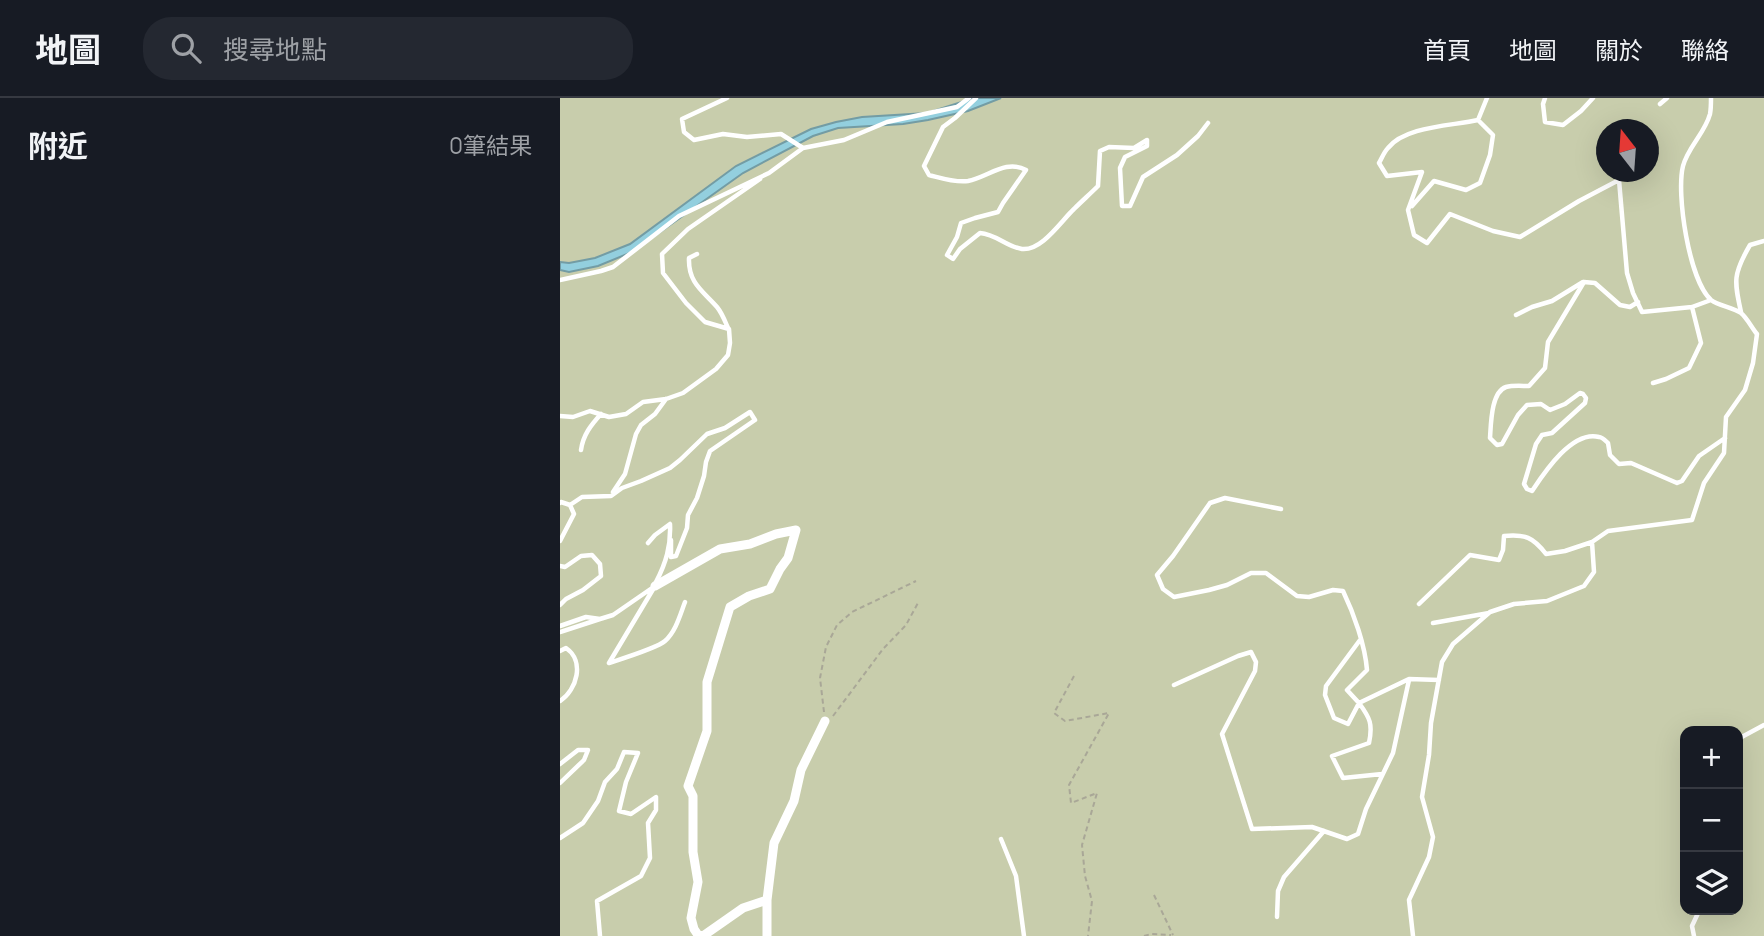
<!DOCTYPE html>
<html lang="zh-TW">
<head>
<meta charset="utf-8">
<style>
  :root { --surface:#171b24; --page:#242831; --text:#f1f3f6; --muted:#9ea1a6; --line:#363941 }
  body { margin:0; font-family:Manrope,"Noto Sans TC",sans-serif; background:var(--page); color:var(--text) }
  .controls { position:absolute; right:21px; bottom:21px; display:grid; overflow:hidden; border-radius:14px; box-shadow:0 7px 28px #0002 }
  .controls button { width:63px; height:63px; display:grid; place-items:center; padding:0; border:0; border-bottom:2px solid var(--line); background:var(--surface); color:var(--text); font:35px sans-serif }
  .compass { position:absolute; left:1036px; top:21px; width:63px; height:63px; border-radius:50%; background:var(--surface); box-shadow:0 7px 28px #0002; rotate:343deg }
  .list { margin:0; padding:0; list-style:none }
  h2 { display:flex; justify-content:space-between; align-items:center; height:91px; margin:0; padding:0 28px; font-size:30px }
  h2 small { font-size:23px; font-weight:400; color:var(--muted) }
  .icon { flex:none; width:38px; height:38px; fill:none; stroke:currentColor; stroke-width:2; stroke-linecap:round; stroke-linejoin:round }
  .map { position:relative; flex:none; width:1204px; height:838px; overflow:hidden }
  header { display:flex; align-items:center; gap:42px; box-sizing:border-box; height:98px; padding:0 35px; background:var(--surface); border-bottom:2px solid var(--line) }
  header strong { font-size:33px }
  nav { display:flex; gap:38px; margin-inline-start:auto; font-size:24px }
  .search { width:490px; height:63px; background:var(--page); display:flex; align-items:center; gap:18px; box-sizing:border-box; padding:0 24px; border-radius:28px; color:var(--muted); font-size:26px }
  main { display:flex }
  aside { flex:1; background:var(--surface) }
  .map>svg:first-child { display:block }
</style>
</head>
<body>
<header>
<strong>地圖</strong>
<div class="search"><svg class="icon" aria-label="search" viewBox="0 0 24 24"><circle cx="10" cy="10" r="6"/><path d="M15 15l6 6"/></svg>搜尋地點</div>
<nav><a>首頁</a><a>地圖</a><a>關於</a><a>聯絡</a></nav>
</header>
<main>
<aside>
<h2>附近<small>0筆結果</small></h2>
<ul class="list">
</ul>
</aside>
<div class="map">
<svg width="1204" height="838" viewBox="0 0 1204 838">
  <rect width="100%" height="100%" fill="#e2dfcc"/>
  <path fill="#c8cdac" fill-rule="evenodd" d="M0,0H1204V838H0ZM1046,32H1088V74H1046ZM1125,633H1178V812H1125Z"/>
  <path fill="#93cfde" stroke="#739ca4" stroke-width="2" d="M414,0H441L408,13L368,22L343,26L278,30L253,38L183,75L72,154L38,168L9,174L0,172V164L9,165L35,160L70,146L176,68L251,31L276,24L302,19L367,15Z"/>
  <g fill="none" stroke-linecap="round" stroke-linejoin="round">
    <path stroke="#a9a797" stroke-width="2" stroke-dasharray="5 3.5" stroke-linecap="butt" d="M514,578L494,615L505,623L549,615L509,687L511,705L537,695L522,747L525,778L532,803L528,838
      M264,614L260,580L266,549L277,527L292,514L356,483
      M273,618L323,551L346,527L359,503
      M594,797L613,837
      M584,838L591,836L611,837"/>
    <path stroke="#fff" stroke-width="4.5" d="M416,0L395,20L383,29L364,68L369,77C381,80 396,85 408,83C428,79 446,61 466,72L443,105L438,114L415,120L401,125L397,139L387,157L393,161L400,151L420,135C436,136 447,149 462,151C482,153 501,123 514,111C522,103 530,96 538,88L540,53L549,49L574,50L587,42V48L565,59L560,70L562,108H570L583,79L617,57L638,38L648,25
      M927,0L918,22C892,28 845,28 828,50C824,54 822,60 819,65L827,78L862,74L848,112L854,137L867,145L890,116L933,133L960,139L1019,103L1059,82L1067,175L1073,195L1082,214L1132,209L1151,202
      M985,0L983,6L985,24L1003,27L1021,13L1033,0
      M1100,6L1107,0
      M243,50L284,42L327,24L397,9L409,0
      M852,108L874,83L906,92L920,85L930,57L933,37L918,22
      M137,156L129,160C128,185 143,193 157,209C162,215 165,223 168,230
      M0,182L41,173L53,169L119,118L209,75L243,50L221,36L187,39L163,36L134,42L124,34L122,21L167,0
      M1078,204L1070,209L1060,207L1035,185L1024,184L988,244L985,270L969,288C962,288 953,287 946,289C931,294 931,326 930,340L937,347L942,346L958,317L967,307L981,306L990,312L1005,306L1020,295L1023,296L1026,300L1025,305L992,335L982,337L976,346L964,386L967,391L972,393C984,375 1012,332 1039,339C1041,339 1046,343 1048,345L1050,357L1059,366L1071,365L1117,385L1122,383L1139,358L1165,340
      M1181,214C1174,183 1173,176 1190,147L1204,143
      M956,217L972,209L992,203L1023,184
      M1093,285L1106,281L1129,270L1141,245L1132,209
      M0,318L13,319L30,313L49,319L66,316L83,304L106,301L123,295L156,271L168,257L170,245L169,231L145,224L126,205L103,175L102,156L128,131L200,81
      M21,352C23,337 31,327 41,316
      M53,394L65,376L76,336L81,327L95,316L106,301
      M0,405L1,404L10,407L14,416L0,443
      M10,407L22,399L51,398L62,390L81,383L110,370L120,362L147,336L165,330L190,314L195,322L150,353L146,364L144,378L137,400L128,417L127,430L116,458L111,459V442
      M721,411L665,400L650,405L613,458L597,477L603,491L614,499L649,492L667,487L691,475H706L737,498L749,499L773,492L783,493C794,516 805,547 807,572L787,592L799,605L849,581L879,582
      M88,445L95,437L110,426C111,448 106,465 96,484
      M0,468L5,469L21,458L32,457L40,466L41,478L23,492L6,501L0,507
      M859,506L910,457L939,462L943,452L944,438C965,436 973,439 986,456L1005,453L1032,444
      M40,521L53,517L95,488L49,565C61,561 97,550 105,543C116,533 120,517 125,504
      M873,525L929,515
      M0,528L26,519L40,521L0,534
      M800,542L766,588L765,597L774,620L788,626L799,605C810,620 813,626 809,645L772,658L783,680L822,676
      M0,553L6,550C25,563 17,592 0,603
      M614,587L678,558L691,554L696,564L695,573L662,636L692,731L752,729L787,741L798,736L806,711L833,655L849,582
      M1178,641L1204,627
      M0,666L18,652H28L24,662L0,685
      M0,740L23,725L38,703L45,684L57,671L64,654L78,655L66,684L59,713L71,716L96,699V712L88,725L90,760L81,778L37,803L40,838
      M441,741L456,778L464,838
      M1125,747V755
      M717,819L718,793L724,779L764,733
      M853,838L849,802L869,759L873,739L862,699L869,657L871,625L882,564L893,546L930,514L954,506L987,503L1024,488L1034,474L1032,444L1048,433L1132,422L1144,385L1164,355L1166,319L1185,292L1193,265L1197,236C1192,230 1187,220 1181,215C1172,209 1159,208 1151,202C1129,182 1116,96 1123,68C1128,49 1145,35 1150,16C1151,11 1151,5 1151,0
      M1134,838L1132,828L1139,813L1141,812"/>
    <path stroke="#fff" stroke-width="9" d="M95,488L160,451L190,446L216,436L236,432L228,460L220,471L210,491L189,498L170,509L147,584V633L128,688L133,698V754L138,784L131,820L134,831L138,837L143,838L183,810L207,802
      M207,838V802L214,745L234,703L241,672L265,623"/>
  </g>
</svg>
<div class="controls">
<button>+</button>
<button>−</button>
<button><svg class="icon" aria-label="layers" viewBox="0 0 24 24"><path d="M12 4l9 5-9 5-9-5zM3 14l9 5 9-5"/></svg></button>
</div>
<svg class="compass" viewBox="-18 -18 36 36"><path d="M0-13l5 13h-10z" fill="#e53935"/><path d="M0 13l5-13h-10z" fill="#9ea1a6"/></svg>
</div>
</main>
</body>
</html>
